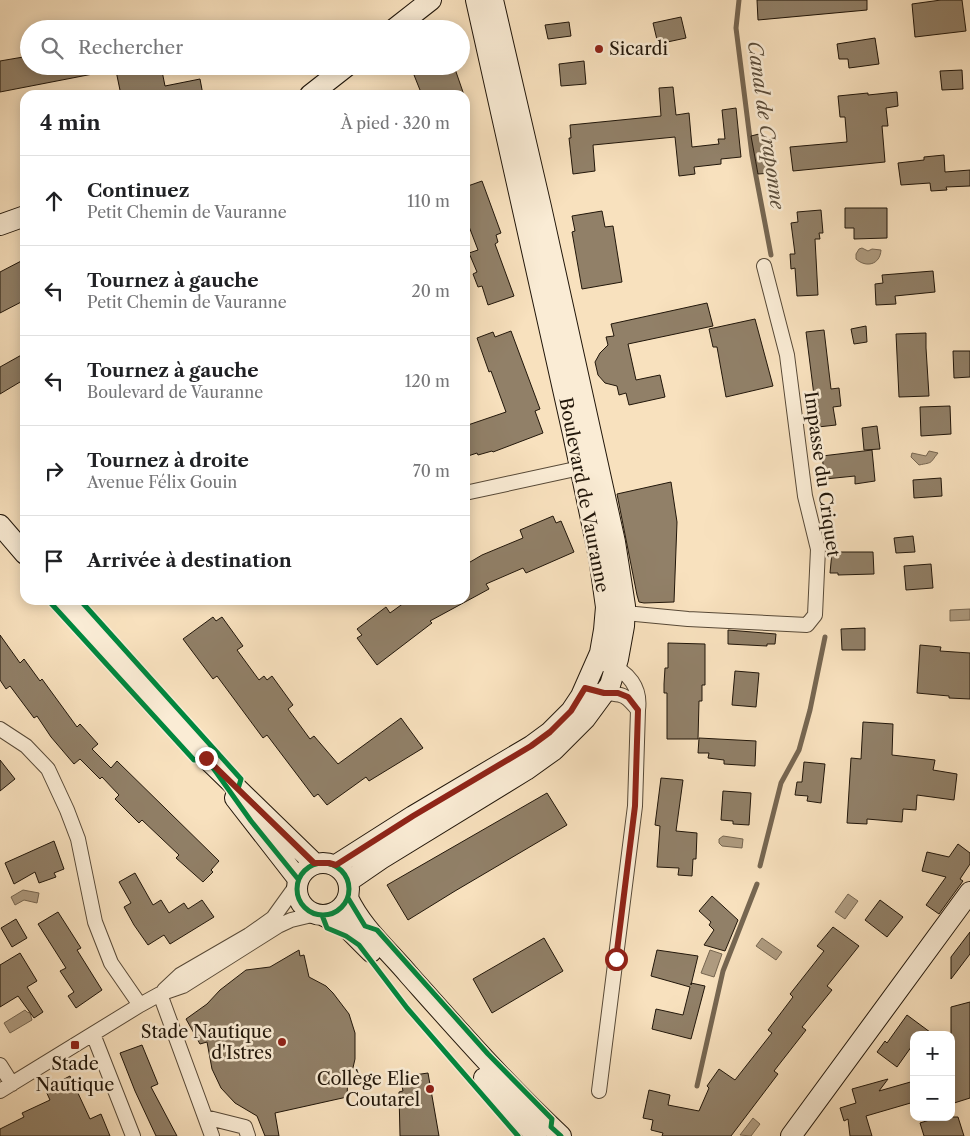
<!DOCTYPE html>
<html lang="fr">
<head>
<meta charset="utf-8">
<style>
  :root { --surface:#fff; --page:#f6f6f6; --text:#202124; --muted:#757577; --line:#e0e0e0 }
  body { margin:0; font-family:"Libre Caslon Text",serif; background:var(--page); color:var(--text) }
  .controls { position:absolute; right:15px; bottom:15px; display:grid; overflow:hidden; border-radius:10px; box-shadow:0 2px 12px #0003 }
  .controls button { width:45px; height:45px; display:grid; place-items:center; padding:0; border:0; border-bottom:1px solid var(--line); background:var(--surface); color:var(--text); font:25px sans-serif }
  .stop { position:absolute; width:15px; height:15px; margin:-11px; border:4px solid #8f2418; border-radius:50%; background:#fff }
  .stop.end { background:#8f2418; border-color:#fff; box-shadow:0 1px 5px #0008 }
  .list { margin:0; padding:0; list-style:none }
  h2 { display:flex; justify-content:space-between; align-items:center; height:65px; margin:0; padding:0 20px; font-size:21px }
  h2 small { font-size:16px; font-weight:400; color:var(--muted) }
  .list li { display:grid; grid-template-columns:32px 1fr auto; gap:15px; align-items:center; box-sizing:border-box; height:90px; padding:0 20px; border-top:1px solid var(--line) }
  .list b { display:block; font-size:19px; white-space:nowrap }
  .list p { margin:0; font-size:16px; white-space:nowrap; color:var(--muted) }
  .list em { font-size:16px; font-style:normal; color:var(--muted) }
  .icon { flex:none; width:28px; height:28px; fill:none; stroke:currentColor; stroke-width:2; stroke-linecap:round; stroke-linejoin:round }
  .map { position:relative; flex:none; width:970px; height:1136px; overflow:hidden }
  .search { position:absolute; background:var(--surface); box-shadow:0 2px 12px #0003; left:20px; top:20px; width:450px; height:55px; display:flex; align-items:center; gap:12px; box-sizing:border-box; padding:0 18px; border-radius:28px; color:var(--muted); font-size:19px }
  .panel { position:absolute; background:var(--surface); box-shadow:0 2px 12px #0003; left:20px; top:90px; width:450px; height:515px; border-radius:15px }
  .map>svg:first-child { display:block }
</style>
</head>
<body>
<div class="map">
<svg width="970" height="1136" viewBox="0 0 970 1136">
  <rect width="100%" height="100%" fill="#f8e1be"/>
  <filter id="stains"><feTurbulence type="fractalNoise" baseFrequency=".004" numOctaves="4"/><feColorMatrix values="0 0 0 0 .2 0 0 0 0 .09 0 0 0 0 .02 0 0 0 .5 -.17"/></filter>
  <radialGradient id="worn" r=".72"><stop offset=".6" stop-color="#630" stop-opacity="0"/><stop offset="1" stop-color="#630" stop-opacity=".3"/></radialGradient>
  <path fill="#af9c81" stroke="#766651" d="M862,248L868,251L872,249L881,250C880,265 866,268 856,259V254L859,249Z
    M929,451L938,453C929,464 934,462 919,465L911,457L912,453L926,456Z
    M970,609V620L950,621V610Z
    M723,836L743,839L742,848L722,846L719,843V839Z
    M23,890L39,893L37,903L24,900L15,905L11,897Z
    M848,894L858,901L845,919L835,912Z
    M762,938L782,952L776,960L756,946Z
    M710,950L722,954L714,977L701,973Z
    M25,1010L27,1012L30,1013L32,1020L10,1033L4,1023Z
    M753,1118L760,1124L751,1136L740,1135Z"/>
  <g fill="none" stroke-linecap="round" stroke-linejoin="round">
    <path stroke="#766651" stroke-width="5" d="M739,0L736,28L752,155L771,255
      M760,866L781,783L799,750L810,710L825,637
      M697,1086L723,971L757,884"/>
  </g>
  <path fill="#918068" stroke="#21160a" d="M757,0H867V10L758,20Z
    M941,0H962L966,31L915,37L912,4Z
    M681,17L686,38L658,44L653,23Z
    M569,22L571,36L548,39L545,25Z
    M875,38L879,64L849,68L848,59H839L837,44Z
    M29,56V66H97L98,73L0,92V61Z
    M584,61L586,84L561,86L559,64Z
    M115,66H161L165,86L200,79L203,95H121Z
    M438,66H454L464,95H422L414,75Z
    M962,70L963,89L942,90L940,71Z
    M673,87L676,115L689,113L692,147L719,144L718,139H725L722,110L736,108L741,157L721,159V164L694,167L695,174L679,176L675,137L593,145L595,171L573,174L569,138H571L570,125L661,116L659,88Z
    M897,92L898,106L886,108L888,126H882L885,162L793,171L790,147L847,142L845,117H840L838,96L868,93V95Z
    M763,133L771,173L758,174L751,136Z
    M944,155L945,172L970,170V186L946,187L947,190L931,191L930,183L901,185L898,163L924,160V157Z
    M482,181L501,233L496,235L498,242L495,244L514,296L488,305L482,286L478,287L473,274L477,272L469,253L478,250L465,216V187Z
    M845,208H887V238L854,239V228H845Z
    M821,210L823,233H819L820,239H815L818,295L797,296L795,268L791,269L790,254H795L791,223L798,222L797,212Z
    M602,211L605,227L613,226L622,282L582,289L572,232L575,231L572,216Z
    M25,259V300L0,313V272Z
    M933,271L935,292L895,296L896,304L876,305L875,284L883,283L882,275Z
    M707,303L713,326L628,344L636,380L660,375L665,397L629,405L626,393L619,395L617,386L605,383L598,375L595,362L600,353L608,345L606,337L614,336L611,324Z
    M755,319L773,386L726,397L717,347H713L709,329Z
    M866,326L867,342L854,344L851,329Z
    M824,330L831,389L839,388L841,406L833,407L836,425L818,427L806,332Z
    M511,331L540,409L535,411L543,433L493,452L492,451L478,455L477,453L465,457V426L506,412L491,371L489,372L477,338L493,332L495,337Z
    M926,333V348L929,396L899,397L896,334Z
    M953,351H970V377L954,378Z
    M25,353V379L0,394V367Z
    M950,406L951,434L921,436L920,407Z
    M877,426L880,449L864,450L862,428Z
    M872,450L875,481L855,484V476L825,479L822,456Z
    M941,478L942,496L914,498L913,480Z
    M671,482L677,522L674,602L644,603L639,602L637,595L617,494Z
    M553,516L556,523L561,521L574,552L526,573L523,568L486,584L489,589L430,621L432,623L377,665L357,638L362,635L357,629L386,607L390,613L408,600H465V565L482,555L523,538L520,530Z
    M913,536L915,552L896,553L894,538Z
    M832,552H873L874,574L838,575V573H830Z
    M931,564L933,588L906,590L904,566Z
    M213,617L216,621L222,617L243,646L237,650L259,680L264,676L267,680L272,676L293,705L288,709L310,739L314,736L338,764L401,718L423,748L369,781L366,777L327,805L318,794L314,797L267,735L263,738L217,676L213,679L183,639Z
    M865,628V650H842L841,629Z
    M728,630L776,634L775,644H767V646L728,644Z
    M0,635L20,663L24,659L40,681L42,679L77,727L80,724L98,744L92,749L111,768L117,761L219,861L211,870L213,872L203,882L176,858L179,855L142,820L139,823L115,799L119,795L102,777L100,779L80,759L74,764L51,737L37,716L34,718L10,686L6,689L0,680Z
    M668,643L705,644V685H702V701H699L698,739H667V693H664V684L665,668H668Z
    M920,645L941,647L940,651L970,653V699L949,698V696L917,693Z
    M735,671L759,673L756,707L732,705Z
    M863,722L893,724L892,755L935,760L933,770L957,774L954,800L917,795L916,810L903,809L902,822L867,819V824L847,823L851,758L861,759Z
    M699,738L756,741L755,766L724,764V760L708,758L709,753H698Z
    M0,760L15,779L0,791Z
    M804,762L825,764L821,803L807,801L808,796L795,795L797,782H802Z
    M661,778L683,780L676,831L697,833L696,859H693L692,876L678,875L679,868L657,867L660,826L655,825Z
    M723,791L751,793L749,825L733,824V821L721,820Z
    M547,793L567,825L455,891L408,920L387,885Z
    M54,841L64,869L54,873L56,877L39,883L35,872L14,884L5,863Z
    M958,844L970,853V864L960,879L963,881L939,914L926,905L946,877L922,871L927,852L949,857Z
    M135,873L153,905L161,900L169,913L184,903L188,909L202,900L214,917L170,944L164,935L148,945L134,925L124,907L131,903L119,882Z
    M712,896L738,920L725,951L704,945L714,930L709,925L711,922L699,911Z
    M880,900L903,917L887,937L865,920Z
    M58,912L81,948L77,950L102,990L76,1008L68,996L74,992L60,971L66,968L38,924Z
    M16,919L27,938L12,947L1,928Z
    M833,927L859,946L827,986L832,990L802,1027L806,1030L774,1071L778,1074L731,1136H662L663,1133L651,1130L653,1120L643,1118L649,1090L670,1095L668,1105L699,1111L709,1088L707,1086L719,1069L735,1080L772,1033L768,1030L793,997L790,994L824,951L817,946Z
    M970,932V954L951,979V957Z
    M544,938L563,971L492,1013L473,979Z
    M299,950L300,956L304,955L309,977L326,986L333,993L349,1014L355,1033V1059L352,1072L348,1073L347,1097L275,1113L279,1136H265L257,1116L235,1103L221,1088L212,1069L207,1042L200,1044L186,1019L207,1004L220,990L246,970L270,967Z
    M657,950L698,956L691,985V983L705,986L691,1039L652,1029L656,1009L683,1015L690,987L651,976Z
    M20,953L37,981L27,987L43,1012L34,1018L18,996L0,1007V965Z
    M970,1002V1098L951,1104V1007Z
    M907,1015L934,1035H914V1043L897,1067L877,1052L885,1041L887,1043Z
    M142,1045L158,1084L151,1087L177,1136H156L135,1091L120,1053Z
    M428,1073L439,1136H400L399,1092L403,1091L400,1077Z
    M70,1076L90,1119L101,1114L110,1136H0V1129L24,1117L22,1113L50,1100L45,1089Z
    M888,1079L879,1091L914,1081V1102L866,1116L872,1136H850L848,1119L844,1121L840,1108L856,1103L852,1089Z
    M939,1117H958L964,1136H924L920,1123Z"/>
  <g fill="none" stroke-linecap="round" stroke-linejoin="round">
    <defs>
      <path id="street" d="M465,493L580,468
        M625,613L688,619L807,625L815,615L818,549L805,496L787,355L764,266
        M598,691C621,697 621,689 638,710C641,688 629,671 607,665
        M0,729L26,746L48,769L67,810L78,839L95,922L111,963L140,1005
        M164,990L180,975L249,935L273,918L296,886
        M160,994L212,1136
        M93,1034L133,1136
        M0,1065L12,1084
        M0,1091L140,1005L160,994L183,986L278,926L291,920L316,914
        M599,1091L635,806L638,710
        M205,1117L245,1127L248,1136"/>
      <path id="secondary" d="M394,29L431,0
        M310,95L347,66
        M0,225L25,216
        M0,525L25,554
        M65,600L206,758L314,863
        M235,798L298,879
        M297 889a26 26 0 1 1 52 0a26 26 0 1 1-52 0Z
        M336,865L413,816L531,746L550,732L571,711L581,696L600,653L604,630L606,607L599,557L573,434L476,0
        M349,881L381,859L526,770L554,750L585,719L610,685L618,659L624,626L625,606L615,542L541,207L493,0
        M348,898C362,928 388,950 409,975C458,1030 507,1086 561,1136
        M322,915L345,926L371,952
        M484,1078L536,1136
        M791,1136L970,892"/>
    </defs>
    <use href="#street" stroke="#574937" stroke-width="16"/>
    <use href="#secondary" stroke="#21160a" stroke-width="22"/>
    <use href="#street" stroke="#faecd5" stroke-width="14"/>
    <use href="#secondary" stroke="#faecd5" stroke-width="20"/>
    <defs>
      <path id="cycleway" d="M48,600L194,760L206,758L251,821L298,879
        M80,600L241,779L238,789L314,863
        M297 889a26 26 0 1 1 52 0a26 26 0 1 1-52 0Z
        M348,898L365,926L377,930L488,1054L552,1119L551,1127L561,1136
        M322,915L327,928L346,936L359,945L407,1008L518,1136"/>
    </defs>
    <use href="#cycleway" stroke="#faecd5" stroke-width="8"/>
    <use href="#cycleway" stroke="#00873e" stroke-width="5"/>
  </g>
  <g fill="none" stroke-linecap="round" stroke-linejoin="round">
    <path stroke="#8f2418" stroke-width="6" d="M206,758L314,863H329L336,865L413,816L531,746L550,732L571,711L585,688L604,693H618L628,697L638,710L635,806L616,959"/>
  </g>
  <g fill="#8f2418" stroke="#faecd5" stroke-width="2">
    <circle cx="599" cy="49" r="5"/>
    <circle cx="282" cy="1042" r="5"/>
    <rect x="70" y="1040" width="10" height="10" rx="2.5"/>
    <circle cx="430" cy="1089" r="5"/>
  </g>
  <g text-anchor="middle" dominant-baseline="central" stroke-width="5" stroke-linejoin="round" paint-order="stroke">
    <g font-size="18" fill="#21160a" stroke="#faecd5" text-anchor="end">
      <text x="609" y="49" text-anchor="start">Sicardi</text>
      <text x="272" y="1032">Stade Nautique<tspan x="272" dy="21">d'Istres</tspan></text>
      <text x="75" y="1064" text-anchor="middle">Stade<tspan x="75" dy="21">Nautique</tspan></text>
      <text x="420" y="1079">Collège Elie<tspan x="420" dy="21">Coutarel</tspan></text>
    </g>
    <g font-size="18" fill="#21160a" stroke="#faecd5">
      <text transform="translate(822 474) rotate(82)">Impasse du Criquet</text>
      <text transform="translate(584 495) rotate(79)">Boulevard de Vauranne</text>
    </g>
    <g font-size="19" font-style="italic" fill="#5a4c3a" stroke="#faecd5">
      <text transform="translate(766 125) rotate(82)">Canal de Craponne</text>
    </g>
  </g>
  <rect width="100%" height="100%" filter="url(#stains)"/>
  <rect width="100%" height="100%" fill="url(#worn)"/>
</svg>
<div class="controls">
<button>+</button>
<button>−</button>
</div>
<div class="stop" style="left:616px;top:959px"></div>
<div class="stop end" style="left:206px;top:758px"></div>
<div class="search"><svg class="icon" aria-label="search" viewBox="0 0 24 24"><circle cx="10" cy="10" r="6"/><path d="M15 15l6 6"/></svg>Rechercher</div>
<section class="panel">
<h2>4 min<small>À pied · 320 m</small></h2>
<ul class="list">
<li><svg class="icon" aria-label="ahead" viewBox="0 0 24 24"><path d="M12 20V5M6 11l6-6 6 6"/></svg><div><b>Continuez</b><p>Petit Chemin de Vauranne</p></div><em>110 m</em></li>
<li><svg class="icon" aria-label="left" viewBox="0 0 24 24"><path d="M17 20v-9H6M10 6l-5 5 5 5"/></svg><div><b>Tournez à gauche</b><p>Petit Chemin de Vauranne</p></div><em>20 m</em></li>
<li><svg class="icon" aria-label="left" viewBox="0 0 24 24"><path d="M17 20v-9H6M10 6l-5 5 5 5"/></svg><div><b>Tournez à gauche</b><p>Boulevard de Vauranne</p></div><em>120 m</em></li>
<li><svg class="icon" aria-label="right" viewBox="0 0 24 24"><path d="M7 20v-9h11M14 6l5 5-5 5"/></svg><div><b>Tournez à droite</b><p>Avenue Félix Gouin</p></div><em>70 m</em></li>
<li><svg class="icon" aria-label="arrive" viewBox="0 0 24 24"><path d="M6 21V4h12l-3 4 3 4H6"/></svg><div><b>Arrivée à destination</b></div></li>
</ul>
</section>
</div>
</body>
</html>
